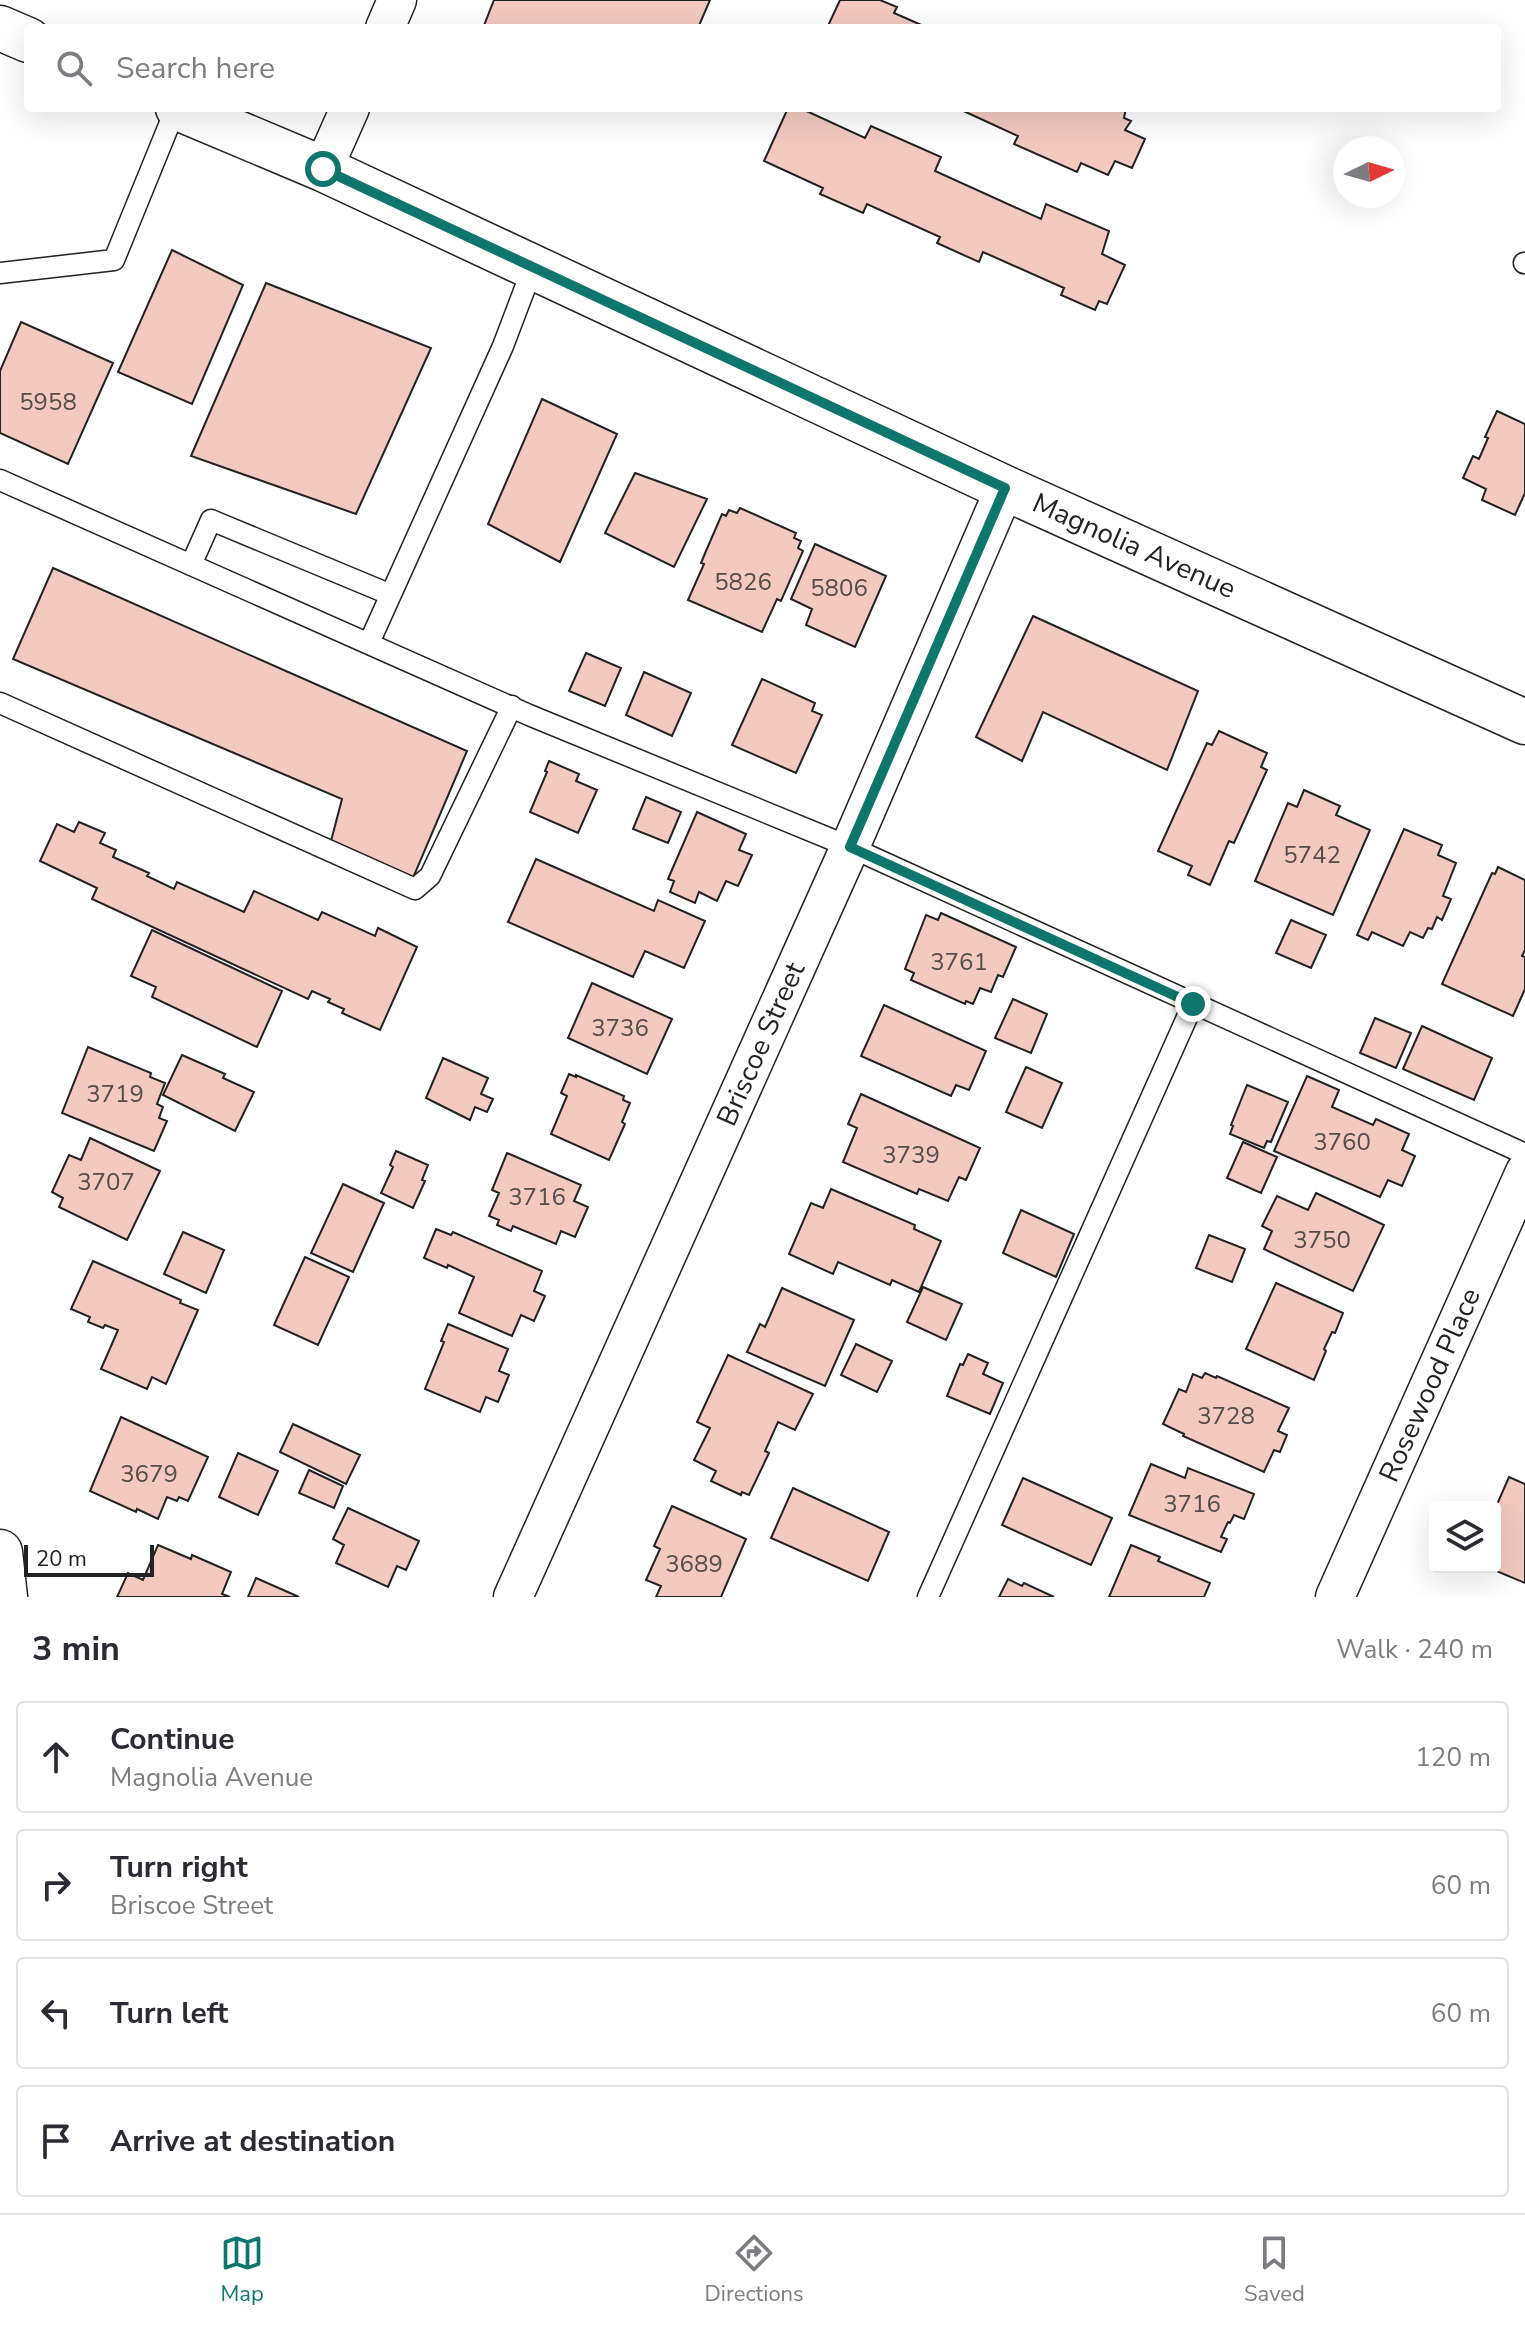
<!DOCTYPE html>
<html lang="en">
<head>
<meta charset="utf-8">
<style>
  :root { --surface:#fff; --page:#f7f7f7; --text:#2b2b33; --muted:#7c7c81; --line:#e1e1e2; --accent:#0f766e }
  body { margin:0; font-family:"Nunito Sans",sans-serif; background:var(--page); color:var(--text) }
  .controls { position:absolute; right:24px; bottom:24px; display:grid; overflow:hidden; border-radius:8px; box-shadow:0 8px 32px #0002 }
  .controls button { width:72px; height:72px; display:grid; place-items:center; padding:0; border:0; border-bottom:2px solid var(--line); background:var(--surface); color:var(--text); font:40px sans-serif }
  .compass { position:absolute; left:1333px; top:136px; width:72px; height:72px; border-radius:50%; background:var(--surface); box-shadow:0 8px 32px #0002; rotate:85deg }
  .scale { position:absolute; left:24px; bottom:20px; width:130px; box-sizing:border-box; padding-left:8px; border:4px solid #222; border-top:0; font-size:22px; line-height:28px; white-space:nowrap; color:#222; -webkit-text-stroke:6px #fff; paint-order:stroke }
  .stop { position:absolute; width:24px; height:24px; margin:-18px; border:6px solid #0f766e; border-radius:50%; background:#fff }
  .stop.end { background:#0f766e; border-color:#fff; box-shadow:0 2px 8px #0008 }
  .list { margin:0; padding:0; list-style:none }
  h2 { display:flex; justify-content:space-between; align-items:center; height:104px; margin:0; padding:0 32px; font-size:34px }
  h2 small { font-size:26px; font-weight:400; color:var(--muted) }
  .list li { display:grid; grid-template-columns:52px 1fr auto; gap:24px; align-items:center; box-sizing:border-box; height:112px; margin:0 16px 16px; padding:0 16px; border:2px solid var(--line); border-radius:8px }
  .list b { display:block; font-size:30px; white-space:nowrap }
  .list p { margin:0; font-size:26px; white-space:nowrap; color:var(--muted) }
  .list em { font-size:26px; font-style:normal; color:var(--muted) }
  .icon { flex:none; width:44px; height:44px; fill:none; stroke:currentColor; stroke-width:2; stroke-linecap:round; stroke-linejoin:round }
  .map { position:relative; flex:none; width:1525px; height:1597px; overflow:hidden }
  .search { position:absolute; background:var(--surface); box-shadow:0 8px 32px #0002; left:24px; right:24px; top:24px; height:88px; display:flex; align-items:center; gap:20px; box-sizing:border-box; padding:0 28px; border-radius:8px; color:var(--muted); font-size:30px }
  .sheet { height:616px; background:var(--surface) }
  nav { display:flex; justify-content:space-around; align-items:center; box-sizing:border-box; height:112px; border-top:2px solid var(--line); background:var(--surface); font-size:22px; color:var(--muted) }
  nav a { display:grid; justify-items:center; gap:4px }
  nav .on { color:var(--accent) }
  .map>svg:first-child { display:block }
</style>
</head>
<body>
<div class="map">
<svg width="1525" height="1597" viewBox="0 0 1525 1597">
  <rect width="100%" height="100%" fill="#fff"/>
  <path fill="#f3c9c0" stroke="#222" stroke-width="2" d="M494,0H710L698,28H483Z
    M840,0H880L897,7L894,13L928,28H827Z
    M788,108H800L865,138L871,126L941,157L935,171L1041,219L1046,204L1109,231L1102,254L1125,265L1107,304L1099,301L1095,310L1061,295L1064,288L983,252L979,262L937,243L940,237L867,204L863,213L820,194L823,188L764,161Z
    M957,108H1126L1124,118L1131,121L1125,130L1145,139L1132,168L1115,161L1108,175L1081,163L1077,172L1014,144L1018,136Z
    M172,250L243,285L192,404L118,372Z
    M266,283L431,348L356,514L191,456Z
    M21,322L113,363L68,464L0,433V371Z
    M542,399L617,434L560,562L488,524Z
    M1497,411L1525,424V493L1515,515L1482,500L1486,489L1463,478L1473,456L1479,459L1488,438L1485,437Z
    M635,473L707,499L674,567L605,533Z
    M740,508L796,533L794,538L801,541L798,548L803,551L781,601L777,599L762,632L688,600L704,564L701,563L706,551L722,514L726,516L729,510L737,513Z
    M815,544L886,576L855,647L806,625L812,609L791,599Z
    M53,568L467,751L413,878L331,841L342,799L13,659Z
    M1033,616L1198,691L1167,770L1043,712L1022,761L976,737Z
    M586,653L621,668L605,706L569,691Z
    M644,672L691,693L672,736L626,715Z
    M762,679L815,703L812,711L822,715L796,773L732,745Z
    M1219,731L1267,753L1261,767L1267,770L1234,843L1229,841L1210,885L1188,875L1192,866L1158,851L1207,743L1212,745Z
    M549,761L579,774L576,781L597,790L578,833L530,812L547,772L545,771Z
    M1304,790L1340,806L1336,815L1370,830L1333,915L1255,881L1288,803L1297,807Z
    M646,797L681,812L668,843L633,829Z
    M697,812L746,834L739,850L752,855L738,886L726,881L717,901L699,892L695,903L670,892L674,881L668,879Z
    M79,822L105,833L100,843L116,850L113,857L149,873L147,876L174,889L177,882L244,912L254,891L318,920L322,912L375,936L378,928L417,947L380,1030L342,1013L344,1009L328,1002L330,999L312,991L308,999L92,899L97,888L40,861L57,824L74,832Z
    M1404,829L1442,845L1438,855L1456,863L1443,896L1451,899L1442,920L1437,917L1432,929L1428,928L1423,938L1410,932L1403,946L1372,932L1368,940L1357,935Z
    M536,859L654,911L658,900L705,921L684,968L645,951L633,977L508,922Z
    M1498,867L1525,880V950L1522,956L1525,957V989L1513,1016L1442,984L1492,873L1495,874Z
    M941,913L1016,947L1003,977L998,975L991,992L980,988L973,1004L966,1001L965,1004L911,980L914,973L905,969L926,915L938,920Z
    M1291,920L1326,935L1311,968L1276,953Z
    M152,930L282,991L257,1047L152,997L156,987L131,976Z
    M592,983L672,1019L647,1074L568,1038Z
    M1013,999L1047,1014L1031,1053L995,1038Z
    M884,1005L986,1051L969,1090L956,1085L951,1096L861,1056Z
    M1375,1018L1411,1033L1396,1068L1360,1053Z
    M1422,1026L1492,1058L1474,1100L1403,1069Z
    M88,1047L151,1073L150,1077L165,1083L157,1104L163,1107L159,1118L167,1121L154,1151L62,1113Z
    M182,1055L225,1074L223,1078L254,1092L235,1131L163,1095Z
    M443,1058L488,1078L481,1094L493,1099L487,1112L475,1107L470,1120L426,1098Z
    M1026,1067L1062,1083L1042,1128L1006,1112Z
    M569,1074L576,1077V1075L624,1096L623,1100L630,1103L622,1122L625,1124L609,1160L551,1134L567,1096L561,1093Z
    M1307,1076L1339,1090L1332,1107L1373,1125L1376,1119L1409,1134L1402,1150L1415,1156L1402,1186L1388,1180L1380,1197L1274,1151Z
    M1247,1085L1288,1102L1271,1142L1267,1141L1264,1148L1230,1134L1233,1126L1231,1125Z
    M861,1094L980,1148L966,1180L959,1177L948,1201L919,1189L917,1194L843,1162L857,1128L848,1124Z
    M90,1138L160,1171L127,1240L59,1207L63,1198L52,1192L69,1155L81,1160Z
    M1243,1142L1277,1157L1261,1193L1227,1178Z
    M396,1151L428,1165L422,1180L425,1181L413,1208L381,1193L393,1167L390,1165Z
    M507,1153L581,1185L574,1201L588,1207L575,1237L561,1231L556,1244L513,1226L511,1231L497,1225L499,1220L489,1216L499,1193L492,1190Z
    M343,1184L384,1203L353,1272L311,1253Z
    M831,1189L915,1225L914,1229L941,1241L919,1292L892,1280L890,1285L838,1262L833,1274L789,1254L811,1203L823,1208Z
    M1316,1193L1384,1225L1353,1291L1264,1249L1272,1231L1262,1226L1277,1196L1308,1210Z
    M1021,1210L1074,1234L1056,1277L1003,1253Z
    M436,1229L451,1235L453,1232L542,1271L534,1291L545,1296L534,1321L521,1315L512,1336L459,1313L474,1277L448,1265L447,1268L424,1258Z
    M183,1232L224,1250L206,1293L164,1274Z
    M1209,1235L1245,1249L1232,1282L1196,1268Z
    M305,1257L349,1277L318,1345L274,1325Z
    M93,1261L181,1300L180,1303L198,1310L166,1384L152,1377L147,1389L101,1369L118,1330L105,1325L103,1328L88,1322L90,1317L71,1309Z
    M1276,1283L1343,1313L1335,1333L1332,1332L1324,1349L1326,1351L1314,1380L1246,1349Z
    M923,1287L962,1304L946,1340L907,1322Z
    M782,1288L854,1320L825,1386L747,1352L760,1324L765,1327Z
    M448,1324L508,1349L499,1371L509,1375L498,1402L486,1397L480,1412L425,1389L444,1342L441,1341Z
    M856,1344L892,1361L877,1392L841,1375Z
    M968,1354L988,1363L983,1374L1003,1383L990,1414L947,1396L960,1364L963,1365Z
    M728,1355L813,1394L795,1430L778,1422L765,1451L769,1453L749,1495L742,1492L741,1495L711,1481L716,1471L694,1460L710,1428L697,1422Z
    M1205,1373L1216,1378L1217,1376L1289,1408L1278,1431L1287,1435L1280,1452L1274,1450L1264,1472L1183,1436L1184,1434L1163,1424L1179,1389L1186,1392L1193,1374L1202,1378Z
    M121,1417L208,1457L188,1501L179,1497L177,1501L167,1497L158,1519L137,1509L136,1512L90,1491Z
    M293,1424L360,1455L346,1484L280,1452Z
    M238,1453L278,1471L258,1515L219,1497Z
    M1151,1464L1185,1478L1188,1468L1254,1494L1244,1519L1234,1515L1230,1523L1228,1522L1221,1537L1227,1539L1221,1552L1129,1515Z
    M309,1470L343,1486L334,1508L299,1493Z
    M1509,1477L1525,1484V1583L1487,1567H1495V1509Z
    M1023,1478L1112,1518L1091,1565L1002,1525Z
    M793,1488L889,1532L868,1581L771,1538Z
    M672,1506L746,1539L721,1597H656L661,1586L646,1580L660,1549L654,1546Z
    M348,1508L419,1541L406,1570L397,1566L388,1587L336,1563L344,1545L333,1539Z
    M158,1545L191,1559L192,1555L231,1572L222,1594L230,1597H117L128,1573L143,1580Z
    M1131,1545L1160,1557L1158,1561L1210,1583L1204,1597H1109Z
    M256,1578L299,1597H248Z
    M1008,1579L1022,1586L1024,1583L1054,1597H999Z"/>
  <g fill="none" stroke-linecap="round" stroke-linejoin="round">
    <defs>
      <path id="lane" d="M1524,263H1525
        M0,273L114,260L176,108
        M0,480L529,715L850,847L1525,1154
        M191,565L211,520L389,594
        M369,643L503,346L533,267
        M0,703L415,889L430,876L512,706
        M928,1597L1193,1004"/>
      <path id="street" d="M385,28L397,0
        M323,169L350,108
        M513,1597L850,847L1005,488
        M1335,1597L1525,1172"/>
      <path id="secondary" d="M0,1552L5,1597"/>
      <path id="primary" d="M0,28L28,40
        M178,108L323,169L1005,488L1525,722"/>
    </defs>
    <use href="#lane" stroke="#222" stroke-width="23"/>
    <use href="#street" stroke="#222" stroke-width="41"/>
    <use href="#secondary" stroke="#222" stroke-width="47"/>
    <use href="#primary" stroke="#222" stroke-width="47"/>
    <use href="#lane" stroke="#fff" stroke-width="20"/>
    <use href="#street" stroke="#fff" stroke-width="38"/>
    <use href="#secondary" stroke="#fff" stroke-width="44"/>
    <use href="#primary" stroke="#fff" stroke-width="44"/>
  </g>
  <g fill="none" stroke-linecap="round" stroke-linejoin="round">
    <path stroke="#0f766e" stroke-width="10" d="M323,169L1005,488L850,847L1193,1004"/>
  </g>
  <g text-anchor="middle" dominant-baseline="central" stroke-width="6" stroke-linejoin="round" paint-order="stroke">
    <g font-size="24" fill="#564c4a">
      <text x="48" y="402">5958</text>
      <text x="743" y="582">5826</text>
      <text x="839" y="588">5806</text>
      <text x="1312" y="855">5742</text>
      <text x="959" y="962">3761</text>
      <text x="620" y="1028">3736</text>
      <text x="115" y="1094">3719</text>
      <text x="1342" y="1142">3760</text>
      <text x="911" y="1155">3739</text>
      <text x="106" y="1182">3707</text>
      <text x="537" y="1197">3716</text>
      <text x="1322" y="1240">3750</text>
      <text x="1226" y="1416">3728</text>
      <text x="149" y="1474">3679</text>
      <text x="1192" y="1504">3716</text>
      <text x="694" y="1564">3689</text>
    </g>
    <g font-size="28" fill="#222" stroke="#fff">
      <text transform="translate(1134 546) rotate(24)">Magnolia Avenue</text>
      <text transform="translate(761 1044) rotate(-66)">Briscoe Street</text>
      <text transform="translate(1430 1385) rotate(-66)">Rosewood Place</text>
    </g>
  </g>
</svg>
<div class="controls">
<button><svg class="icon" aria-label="layers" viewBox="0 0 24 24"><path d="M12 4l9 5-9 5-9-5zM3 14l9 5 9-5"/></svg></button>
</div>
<svg class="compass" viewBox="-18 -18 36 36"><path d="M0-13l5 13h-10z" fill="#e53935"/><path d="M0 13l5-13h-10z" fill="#7c7c81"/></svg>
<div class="scale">20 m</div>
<div class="stop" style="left:323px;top:169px"></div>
<div class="stop end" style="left:1193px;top:1004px"></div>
<div class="search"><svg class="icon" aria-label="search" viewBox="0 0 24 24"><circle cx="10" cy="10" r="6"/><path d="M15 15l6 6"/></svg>Search here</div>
</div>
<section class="sheet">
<h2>3 min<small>Walk · 240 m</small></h2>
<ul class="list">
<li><svg class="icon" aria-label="ahead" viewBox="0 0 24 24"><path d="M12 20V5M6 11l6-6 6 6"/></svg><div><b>Continue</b><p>Magnolia Avenue</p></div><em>120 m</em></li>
<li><svg class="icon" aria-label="right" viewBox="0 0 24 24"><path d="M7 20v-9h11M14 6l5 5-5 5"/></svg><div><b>Turn right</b><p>Briscoe Street</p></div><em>60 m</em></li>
<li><svg class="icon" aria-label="left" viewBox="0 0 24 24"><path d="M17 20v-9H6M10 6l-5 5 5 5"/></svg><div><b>Turn left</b></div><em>60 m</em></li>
<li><svg class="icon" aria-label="arrive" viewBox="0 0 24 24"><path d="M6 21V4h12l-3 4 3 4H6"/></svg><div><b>Arrive at destination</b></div></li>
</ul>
</section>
<nav>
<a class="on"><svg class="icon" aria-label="map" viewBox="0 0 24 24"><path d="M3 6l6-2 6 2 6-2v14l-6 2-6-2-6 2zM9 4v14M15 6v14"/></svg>Map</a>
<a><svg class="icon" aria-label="directions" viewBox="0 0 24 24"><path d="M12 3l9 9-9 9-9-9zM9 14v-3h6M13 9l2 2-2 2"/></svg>Directions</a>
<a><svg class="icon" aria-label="saved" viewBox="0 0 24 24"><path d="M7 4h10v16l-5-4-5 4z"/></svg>Saved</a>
</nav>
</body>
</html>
